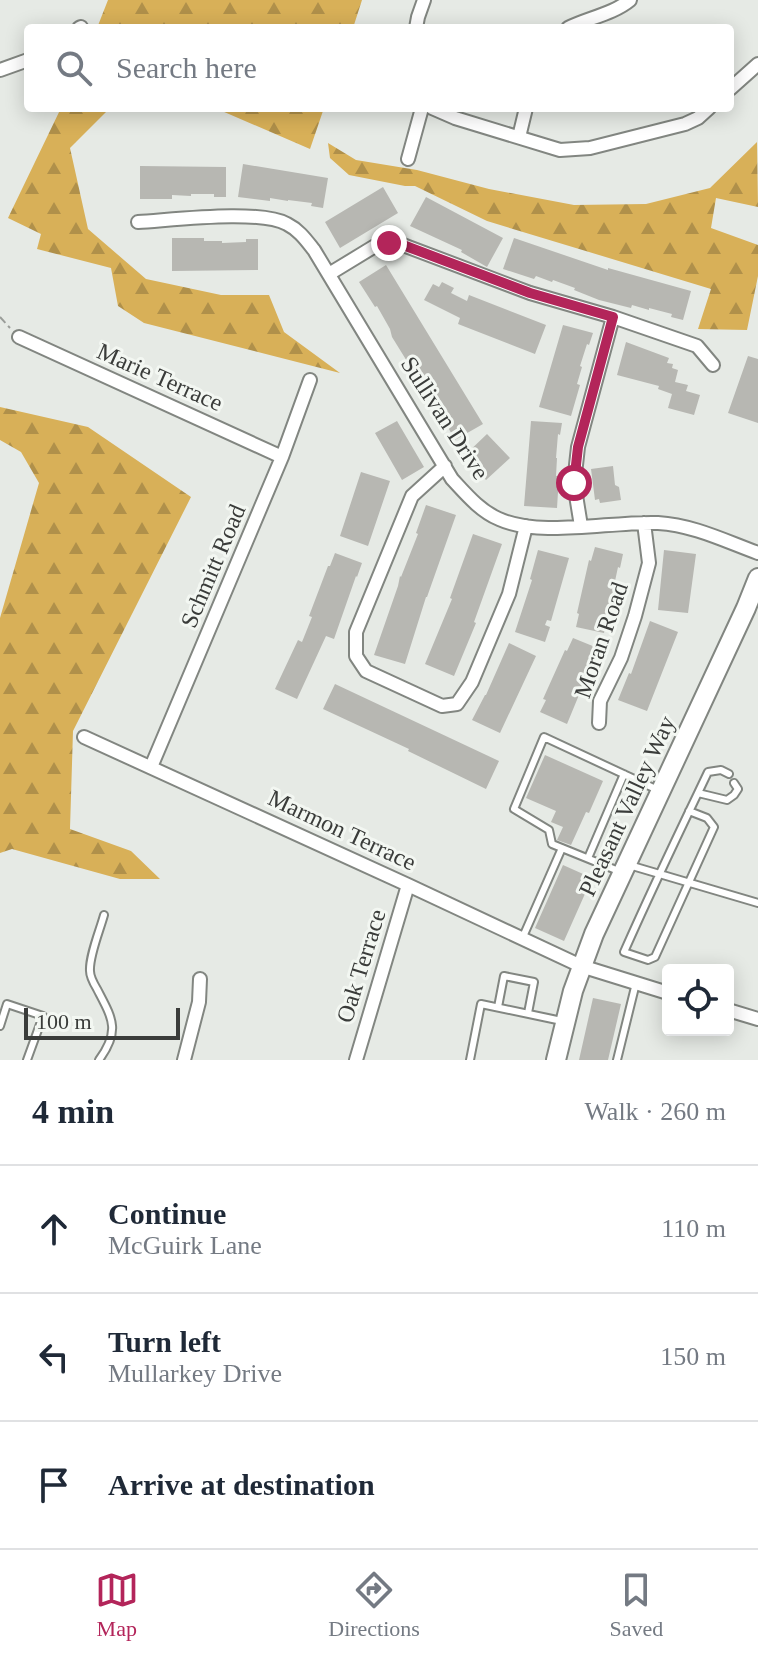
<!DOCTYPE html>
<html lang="en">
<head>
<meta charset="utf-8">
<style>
  :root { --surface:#fff; --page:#f2f2f3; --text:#1f2937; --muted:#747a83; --line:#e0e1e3; --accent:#b3255a }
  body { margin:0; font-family:Georgia,serif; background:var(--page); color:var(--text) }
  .controls { position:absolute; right:24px; bottom:24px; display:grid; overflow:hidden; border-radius:8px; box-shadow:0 4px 20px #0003 }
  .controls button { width:72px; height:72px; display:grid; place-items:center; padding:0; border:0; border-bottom:2px solid var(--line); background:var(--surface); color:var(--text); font:40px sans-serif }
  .scale { position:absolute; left:24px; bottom:20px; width:156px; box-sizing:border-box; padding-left:8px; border:4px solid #3a3c3a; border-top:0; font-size:22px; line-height:28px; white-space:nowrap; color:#3a3c3a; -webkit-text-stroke:6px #f3f7f2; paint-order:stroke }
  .stop { position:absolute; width:24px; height:24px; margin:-18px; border:6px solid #b3255a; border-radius:50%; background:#fff }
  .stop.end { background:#b3255a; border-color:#fff; box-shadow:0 2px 8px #0008 }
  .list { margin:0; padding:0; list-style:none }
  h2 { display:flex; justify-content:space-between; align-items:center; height:104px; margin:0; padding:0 32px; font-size:34px }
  h2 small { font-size:26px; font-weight:400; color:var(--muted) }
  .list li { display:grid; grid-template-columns:52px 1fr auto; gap:24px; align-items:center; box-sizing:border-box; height:128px; padding:0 32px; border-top:2px solid var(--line) }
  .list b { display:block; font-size:30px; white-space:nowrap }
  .list p { margin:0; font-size:26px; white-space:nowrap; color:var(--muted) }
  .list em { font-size:26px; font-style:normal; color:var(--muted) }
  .icon { flex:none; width:44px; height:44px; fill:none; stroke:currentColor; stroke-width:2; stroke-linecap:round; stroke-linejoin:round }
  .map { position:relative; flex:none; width:758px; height:1060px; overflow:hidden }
  .search { position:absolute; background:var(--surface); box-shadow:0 4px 20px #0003; left:24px; right:24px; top:24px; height:88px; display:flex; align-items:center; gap:20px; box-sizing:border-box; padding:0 28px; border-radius:8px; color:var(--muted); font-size:30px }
  .sheet { height:488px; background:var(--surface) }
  nav { display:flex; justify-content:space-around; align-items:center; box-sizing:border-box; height:112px; border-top:2px solid var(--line); background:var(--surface); font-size:22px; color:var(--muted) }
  nav a { display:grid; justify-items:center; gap:4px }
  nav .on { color:var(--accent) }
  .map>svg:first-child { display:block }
</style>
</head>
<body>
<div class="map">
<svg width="758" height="1060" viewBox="0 0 758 1060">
  <defs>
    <pattern id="forest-firs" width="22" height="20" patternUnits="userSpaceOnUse" patternTransform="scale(2)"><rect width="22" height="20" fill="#d8b058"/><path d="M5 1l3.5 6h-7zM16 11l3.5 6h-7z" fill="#b0904a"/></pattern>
  </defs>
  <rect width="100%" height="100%" fill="#e6eae5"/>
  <path fill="url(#forest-firs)" d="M108,0H362L353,28H97Z
    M61,108H110L70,148L88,229L146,279L221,295H269L284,332L340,373L144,323L118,306L111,268L37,249L41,234L8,218Z
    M215,108H324L310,149Z
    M757,142L758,207L716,198L711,228L758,245V276L747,330L698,329L711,289L487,221L415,186H405L349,175L330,158L328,143L356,160L417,170L489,189L574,205L646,204L710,188Z
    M0,407L88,427L191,497L73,731L70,829L131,851L160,879H120L12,849L0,853V618L39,483L21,452L0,440Z"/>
  <path fill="#b7b7b2" d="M243,164L328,178L323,208L311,206L312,203L288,200V201L270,198V201L238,197Z
    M140,166L226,167V197H214V194H191V196L172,195V199H140Z
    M383,187L398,213L340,248L325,222Z
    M426,197L503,238L487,267L461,252L462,250L410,226Z
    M172,238H204V241H222V243L246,242V239H258V270L172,271Z
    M514,238L608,270V268L691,291L683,320L671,317L672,314L649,308V310L632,305L631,308L599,300L574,290L575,288L553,280L552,282L536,276L534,279L503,269Z
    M386,265L483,424L455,440L428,391L426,392L392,337L390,329L377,306L375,307L359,282Z
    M442,282L454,288L451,293L467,301L469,295L546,325L535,354L458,324L460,318L424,300L433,284L439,287Z
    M563,325L593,333L589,345L587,344L580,366L582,367L577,384L580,385L571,416L539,407Z
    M626,342L669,358L667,363L673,364L672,368L678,370L675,382L688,385L686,391L700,395L694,415L668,408L672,394L658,389L659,386L617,375Z
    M748,356L758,359V423L728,413Z
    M397,421L424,467L402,480L375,433Z
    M531,421L562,423L560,435L558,434L556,458H557L556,476H559L557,508L524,506Z
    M487,434L510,458L486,480L464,456Z
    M613,466L615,485L619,487L621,500L600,503L599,499L595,500L591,469Z
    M361,472L390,481L368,546L340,536Z
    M426,505L456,515L427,597H426L405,664L374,655L398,586L400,576L401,577L418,534L416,533Z
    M473,534L502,544L474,622L476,623L454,676L425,664L452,599L450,598Z
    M595,547L623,554L620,568L618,567L604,633L576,627L579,614L577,613L589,560L591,561Z
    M538,550L569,558L551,621L547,620L545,625L550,627L545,642L515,632L532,580L530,579Z
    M664,550L696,554L688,613L658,610Z
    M335,553L362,563L357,577L356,576L334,639L326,636L297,699L275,689L298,640L302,642L312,617L309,616L328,566H330Z
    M650,621L678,632L647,711L618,700L629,673L631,674Z
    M573,638L600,649L594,662L593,661L567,724L540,712L546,700L543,699L565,650L567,651Z
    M509,643L536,656L500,733L472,720L485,695H486Z
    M335,684L499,761L486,789L408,751L409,749L323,709Z
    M545,755L603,781L589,813L586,812L571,845L557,840L563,827L551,822L556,811L526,798Z
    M563,865L592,878L564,941L535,928Z
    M593,998L621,1004L608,1060H579Z"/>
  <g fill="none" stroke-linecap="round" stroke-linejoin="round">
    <defs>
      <path id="lane" d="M729,774L721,770L708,772L698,793L727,800L734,795L738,789L734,783
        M689,811L707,818L714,827L655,957L648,960L624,952C648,898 673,845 698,793
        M588,858L624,774
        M629,865L758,903
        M621,872L552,844L549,830L514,809L544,737L660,791
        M522,939L562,848
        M498,1007L504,976L534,982L528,1013
        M0,1026L7,1004L43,1016L27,1060
        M99,1060C121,1030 112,1018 97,989C94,984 90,977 90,971C89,956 100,930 104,915
        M470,1060L481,1004L562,1021
        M617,1060L636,983"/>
      <path id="street" d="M79,28L81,27
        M416,28L418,17L424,0
        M568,28C588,18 613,14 630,0
        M0,70L28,60
        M730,89L758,64
        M432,108L455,118L560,150L590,148L685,124L698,118L709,108
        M519,137L526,108
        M408,159L422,108
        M138,222C173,220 259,209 287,224C299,230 306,240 314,250L452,479C466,494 480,511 499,519C541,538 611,521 658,523C693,525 725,541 758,553
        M329,274L375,246L389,243L403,245L530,293L613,317L697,346L713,365
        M19,337L282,457
        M445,466L412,496L356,632V656L366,671L442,706L457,704L472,682L509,594L526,526
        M581,526L574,483L578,447L613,317
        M599,723L600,701L621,658L635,616L649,563L644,523
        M84,737L408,885L581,966L668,993
        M151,767L282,457L310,380
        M728,1010L758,1019
        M184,1060L199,1002L200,979
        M356,1060L408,885"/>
      <path id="secondary" d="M556,1060L573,991L594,934L746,608L758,578"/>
    </defs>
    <use href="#lane" stroke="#828681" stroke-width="10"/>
    <use href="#street" stroke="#828681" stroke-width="16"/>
    <use href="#secondary" stroke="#828681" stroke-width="22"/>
    <path stroke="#9a9d99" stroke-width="2" stroke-dasharray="8 4" stroke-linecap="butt" d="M0,317L10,328"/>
    <use href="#lane" stroke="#fff" stroke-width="6"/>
    <use href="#street" stroke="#fff" stroke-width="12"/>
    <use href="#secondary" stroke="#fff" stroke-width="18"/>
  </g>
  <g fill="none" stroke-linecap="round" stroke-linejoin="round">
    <path stroke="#b3255a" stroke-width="10" d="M389,243L403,245L530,293L613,317L578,447L574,483"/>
  </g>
  <g text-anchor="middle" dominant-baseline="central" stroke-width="6" stroke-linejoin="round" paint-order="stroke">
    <g font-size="24" fill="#3a3c3a" stroke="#f3f7f2">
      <text transform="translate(160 377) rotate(24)">Marie Terrace</text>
      <text transform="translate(445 418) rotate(57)">Sullivan Drive</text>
      <text transform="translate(213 566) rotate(-67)">Schmitt Road</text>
      <text transform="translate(601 640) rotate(-71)">Moran Road</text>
      <text transform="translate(627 806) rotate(-65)">Pleasant Valley Way</text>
      <text transform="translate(342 830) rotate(25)">Marmon Terrace</text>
      <text transform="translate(361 966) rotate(-73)">Oak Terrace</text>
    </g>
  </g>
</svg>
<div class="controls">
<button><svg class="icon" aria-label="locate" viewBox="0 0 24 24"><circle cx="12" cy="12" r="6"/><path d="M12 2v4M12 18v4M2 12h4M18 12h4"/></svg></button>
</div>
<div class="scale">100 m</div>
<div class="stop" style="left:574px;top:483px"></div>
<div class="stop end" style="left:389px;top:243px"></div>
<div class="search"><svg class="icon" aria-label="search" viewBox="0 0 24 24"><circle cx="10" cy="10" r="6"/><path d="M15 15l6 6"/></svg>Search here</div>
</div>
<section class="sheet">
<h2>4 min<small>Walk · 260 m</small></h2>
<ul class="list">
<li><svg class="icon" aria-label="ahead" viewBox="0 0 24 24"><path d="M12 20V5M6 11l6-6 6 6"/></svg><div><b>Continue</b><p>McGuirk Lane</p></div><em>110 m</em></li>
<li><svg class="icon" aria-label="left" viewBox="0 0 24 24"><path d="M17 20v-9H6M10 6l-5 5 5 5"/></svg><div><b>Turn left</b><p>Mullarkey Drive</p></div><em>150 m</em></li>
<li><svg class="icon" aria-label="arrive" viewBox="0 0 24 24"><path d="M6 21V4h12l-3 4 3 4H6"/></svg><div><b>Arrive at destination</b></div></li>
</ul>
</section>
<nav>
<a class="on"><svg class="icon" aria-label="map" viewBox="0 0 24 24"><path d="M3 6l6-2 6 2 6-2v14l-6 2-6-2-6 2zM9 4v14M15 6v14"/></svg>Map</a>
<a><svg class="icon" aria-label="directions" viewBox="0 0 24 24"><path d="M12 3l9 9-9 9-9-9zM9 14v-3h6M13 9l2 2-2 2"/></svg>Directions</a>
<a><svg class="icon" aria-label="saved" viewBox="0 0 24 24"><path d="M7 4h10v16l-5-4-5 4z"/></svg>Saved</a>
</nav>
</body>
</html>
